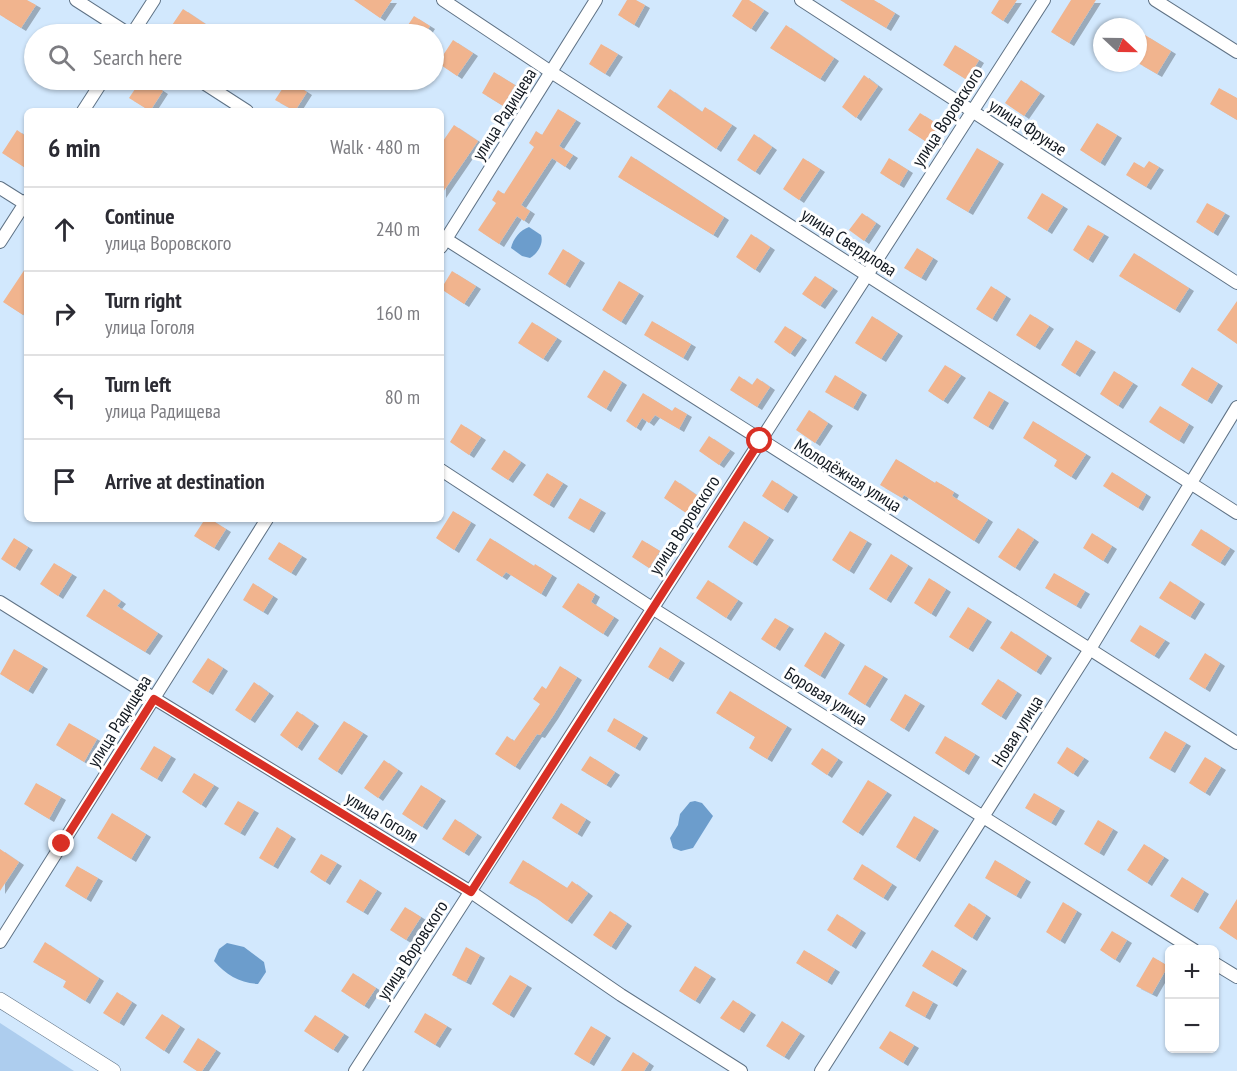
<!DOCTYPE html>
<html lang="en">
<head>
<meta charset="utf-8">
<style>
  :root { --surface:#fff; --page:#f2f2f3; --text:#2b2b33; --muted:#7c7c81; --line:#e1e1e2 }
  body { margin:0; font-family:"PT Sans Narrow",sans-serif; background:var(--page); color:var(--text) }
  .controls { position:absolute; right:18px; bottom:18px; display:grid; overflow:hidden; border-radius:9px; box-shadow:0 2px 4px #0004 }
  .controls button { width:54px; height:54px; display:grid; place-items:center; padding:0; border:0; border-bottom:2px solid var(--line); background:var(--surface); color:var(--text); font:30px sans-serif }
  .compass { position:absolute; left:1093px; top:18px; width:54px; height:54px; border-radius:50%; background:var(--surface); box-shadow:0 2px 4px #0004; rotate:112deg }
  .stop { position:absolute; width:18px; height:18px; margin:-14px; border:4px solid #d93025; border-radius:50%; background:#fff }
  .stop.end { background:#d93025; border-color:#fff; box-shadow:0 2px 6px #0008 }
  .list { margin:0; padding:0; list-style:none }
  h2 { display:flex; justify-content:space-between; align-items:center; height:78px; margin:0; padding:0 24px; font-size:26px }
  h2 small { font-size:20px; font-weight:400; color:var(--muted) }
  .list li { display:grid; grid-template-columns:39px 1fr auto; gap:18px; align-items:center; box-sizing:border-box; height:84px; padding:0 24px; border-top:2px solid var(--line) }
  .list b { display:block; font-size:22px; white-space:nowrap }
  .list p { margin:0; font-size:20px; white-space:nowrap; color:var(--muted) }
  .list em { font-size:20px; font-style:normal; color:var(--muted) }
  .icon { flex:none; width:33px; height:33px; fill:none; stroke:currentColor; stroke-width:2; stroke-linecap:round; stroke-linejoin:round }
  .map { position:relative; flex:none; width:1237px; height:1071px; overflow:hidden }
  .search { position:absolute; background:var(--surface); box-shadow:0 2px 4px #0004; left:24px; top:24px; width:420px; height:66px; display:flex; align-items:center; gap:15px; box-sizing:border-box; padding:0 21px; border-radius:33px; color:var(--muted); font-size:22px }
  .panel { position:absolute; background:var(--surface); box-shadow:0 2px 4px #0004; left:24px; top:108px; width:420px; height:414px; border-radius:9px }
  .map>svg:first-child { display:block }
</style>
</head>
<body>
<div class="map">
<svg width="1237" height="1071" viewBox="0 0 1237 1071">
  <defs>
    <filter id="shadow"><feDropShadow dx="5" dy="3" stdDeviation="0" flood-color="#0004"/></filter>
  </defs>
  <rect width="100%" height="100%" fill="#d2e8fd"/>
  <path fill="#adcdee" d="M0,1023L74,1071H0Z"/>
  <path fill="#6c9dcc" d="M529,227L541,235C544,244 537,254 530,258L522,256L511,248C513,239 520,230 529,227Z
    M695,801L702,803L713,816L693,848L681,851L673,848L670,838L678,825L680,814L690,802Z
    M227,943L244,947L264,962L266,972L258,984C240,983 226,975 214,961L219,949Z"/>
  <path fill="#f1b48e" filter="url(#shadow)" d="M0,0H27L36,5L21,28L0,15Z
    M354,0H392L380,18Z
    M627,0H636L645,5L634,25L618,15Z
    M742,0H749L764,10L751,29L732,16Z
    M840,0H874L895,13L886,28Z
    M999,0H1017L1003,21L991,13Z
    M1071,0H1096L1069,43L1051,32Z
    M183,9L207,25L201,34H166Z
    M414,16L430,26L425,34H402Z
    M786,25L834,58L820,79L770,48Z
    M1145,35L1171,51L1157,74L1138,63V47Z
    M453,40L473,53L457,76L438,63Z
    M601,44L618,54L605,74L589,64Z
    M955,45L979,60L967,80L943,65Z
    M494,72L515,85L503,106L482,93Z
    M864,75L878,86L856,118L842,107Z
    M141,80H146L163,91L150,111L129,98Z
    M288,80L307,92L295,111L275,100Z
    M1021,80L1040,93L1024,116L1005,103Z
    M1219,88L1237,98V120L1210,104Z
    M670,89L702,112L705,107L732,125L716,149L657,107Z
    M558,109L576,120L559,146L573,155L565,167L552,158L521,205L530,211L524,221L517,216L499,244L478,230L496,203L492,200L498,190L504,194L534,147L529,143L536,131L542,135Z
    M920,113L939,125L928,143L908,130Z
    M1097,123L1117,135L1100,163L1080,150Z
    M454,125L478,141L441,195V144Z
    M17,130L27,137V169L2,153Z
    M754,134L772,147L755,172L737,160Z
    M977,148L999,161L968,212L946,199Z
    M631,156L724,217L713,235L618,177Z
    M803,158L820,169L799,200L783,189Z
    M889,158L908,170L899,185L880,173Z
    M1149,161L1159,167L1146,187L1126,175L1134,162L1144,168Z
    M1042,193L1063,206L1047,231L1027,218Z
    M1207,203L1225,213L1213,233L1196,222Z
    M862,213L876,223L864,241L849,230Z
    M1088,225L1104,234L1088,260L1073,250Z
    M751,234L770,247L755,270L736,257Z
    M917,248L933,258L921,278L904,268Z
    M563,249L580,260L565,285L548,274Z
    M1134,253L1189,288L1175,310L1119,276Z
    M27,266V309L23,315L3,302Z
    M452,271L476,286L464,304L441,289Z
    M815,276L833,288L820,306L802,294Z
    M619,281L639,293L621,322L602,310Z
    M991,286L1006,296L992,319L976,309Z
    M1237,301V344L1217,330Z
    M1030,314L1049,326L1035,347L1016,335Z
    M872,316L898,333L881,359L855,343Z
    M652,321L691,344L683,358L644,335Z
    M532,322L557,338L543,359L518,343Z
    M785,326L802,337L790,354L774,342Z
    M1076,340L1091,349L1075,374L1061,365Z
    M945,365L961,375L943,401L928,391Z
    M1192,367L1218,383L1207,401L1181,385Z
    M604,370L622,382L606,409L587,397Z
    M1114,371L1133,383L1118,406L1100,394Z
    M835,375L862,392L853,408L825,392Z
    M739,376L752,385L757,378L770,387L757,407L730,390Z
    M989,391L1004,400L988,427L973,418Z
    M643,393L672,411L675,407L687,414L679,429L655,415L649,423L642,418L636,428L626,421Z
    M1160,406L1189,424L1179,441L1149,422Z
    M809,410L828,423L815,443L796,430Z
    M1033,421L1086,454L1071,477L1054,466L1057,460L1023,438Z
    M461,424L481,437L469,455L450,442Z
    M709,436L730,450L719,465L699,451Z
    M504,450L521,462L508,480L491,469Z
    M896,459L935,483L936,481L954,492L952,496L988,519L974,541L904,495L902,498L880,485Z
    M1112,472L1146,494L1138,508L1103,486Z
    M547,473L563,483L549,505L533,495Z
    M675,480L698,496L686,513L664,498Z
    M772,480L793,494L783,510L762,496Z
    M580,498L601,510L589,530L568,518Z
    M453,511L471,522L454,550L436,538Z
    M205,519H210L226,529L214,548L194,536Z
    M744,521L769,537L752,563L728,547Z
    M1018,528L1034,539L1015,568L998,557Z
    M1201,529L1230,548L1220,563L1191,545Z
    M850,531L867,541L849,571L832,560Z
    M1092,533L1112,546L1103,561L1083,548Z
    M14,538L28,547L15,568L1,559Z
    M490,538L534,566L535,564L552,575L541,594L506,572L502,577L476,560Z
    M642,540L660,551L649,568L632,557Z
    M279,542L302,556L291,573L268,559Z
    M891,554L908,565L886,600L869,589Z
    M54,563L72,574L58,596L40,584Z
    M1054,573L1085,591L1076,606L1045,588Z
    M929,578L946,589L931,614L914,603Z
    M708,580L738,600L726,618L696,598Z
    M1170,581L1200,601L1190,617L1159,598Z
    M253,583L273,596L263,612L243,600Z
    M578,583L595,594L591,602L614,617L603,634L562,607Z
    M104,589L121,601L117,606L158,633L145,652L86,616Z
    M968,607L987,619L968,649L949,637Z
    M775,618L789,626L775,648L761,639Z
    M1140,625L1165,640L1154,656L1130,641Z
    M1011,631L1047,655L1036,672L1000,648Z
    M825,632L840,642L820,676L804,666Z
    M660,647L680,660L668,679L648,667Z
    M14,649L43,666L28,691L0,674Z
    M1205,653L1220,663L1205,689L1189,679Z
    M208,658L223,668L208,692L192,682Z
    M865,665L883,676L865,705L848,694Z
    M560,666L577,677L553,716L540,735L537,734L515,767L495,754L507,736L514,741L540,704L533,699L542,686L546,689Z
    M998,679L1017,692L1001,717L981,704Z
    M254,682L269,693L250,720L235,710Z
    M730,691L787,726L767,759L749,748L755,737L716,713Z
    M905,694L920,703L904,729L890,720Z
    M297,711L314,723L297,748L280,735Z
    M614,718L643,735L635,748L607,731Z
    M344,721L363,733L337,772L318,759Z
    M69,723L97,739L84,762L56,745Z
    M1165,731L1186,743L1170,770L1149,758Z
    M945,736L975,754L964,772L935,753Z
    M154,746L171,756L157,779L140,769Z
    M1067,747L1084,758L1073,774L1057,763Z
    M822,748L838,759L827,775L811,764Z
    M590,756L615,772L606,785L581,770Z
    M1205,757L1221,767L1205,793L1189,783Z
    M384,760L398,770L378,798L364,788Z
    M194,773L214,785L201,805L182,792Z
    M868,780L887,792L858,833L842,822Z
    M36,783L61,797L49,819L24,804Z
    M421,785L441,798L422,827L402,814Z
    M1034,793L1060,808L1051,823L1025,808Z
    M238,801L254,810L240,833L224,824Z
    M561,803L586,819L577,834L552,818Z
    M112,813L146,834L131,859L97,838Z
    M914,816L934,828L915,859L896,847Z
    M455,819L477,834L464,853L442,839Z
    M1098,820L1113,829L1099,853L1084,844Z
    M277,827L291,836L273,866L259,858Z
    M1144,844L1164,857L1147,883L1127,870Z
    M0,849L19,862L0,891Z
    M321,854L337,863L325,882L310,872Z
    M523,860L567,888L572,881L588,893L567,921L536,898L509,883Z
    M995,860L1026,879L1016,896L985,878Z
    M862,864L892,884L883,898L853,879Z
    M77,866L98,878L86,899L65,886Z
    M1182,877L1204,891L1193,910L1170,896Z
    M360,879L377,890L363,912L346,902Z
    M1237,899V940L1219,928Z
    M1063,902L1077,911L1060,941L1046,932Z
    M969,903L986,915L972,938L954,926Z
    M405,907L421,917L406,940L390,930Z
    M610,911L627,923L611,947L593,935Z
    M837,914L861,930L851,946L827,930Z
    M1112,931L1127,940L1115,960L1100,950Z
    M45,942L99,978L85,1001L63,987L66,981L33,962Z
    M466,947L480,955L466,982L452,975Z
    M804,950L835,969L827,982L796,963Z
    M932,950L962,968L952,984L922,966Z
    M1153,957L1168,966L1152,994L1136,986Z
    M695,966L711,976L695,1001L679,991Z
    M353,973L376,988L364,1006L341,991Z
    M510,975L527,985L509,1015L492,1004Z
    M913,991L933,1002L925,1017L905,1006Z
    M117,992L132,1002L119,1023L103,1013Z
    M733,1000L751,1012L739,1030L720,1018Z
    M425,1013L447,1026L435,1045L414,1032Z
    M162,1014L180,1026L164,1051L145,1038Z
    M315,1015L344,1034L333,1050L304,1031Z
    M782,1021L800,1033L784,1057L766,1046Z
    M591,1026L606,1035L589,1063L574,1054Z
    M890,1031L914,1045L903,1063L879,1048Z
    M198,1038L216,1050L202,1071H197L183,1062Z
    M633,1052L649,1063L644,1071H621Z"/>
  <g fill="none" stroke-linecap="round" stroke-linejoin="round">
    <defs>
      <path id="minor" d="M76,0L129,34
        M443,0L551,72L1237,513
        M801,0L1237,283
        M1155,0L1237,52
        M132,34L154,0
        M199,80L247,111
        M83,111L103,80
        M0,188L27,205
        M441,236L1237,743
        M0,242L27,200
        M441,247L596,0
        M441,470L652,608L1194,950
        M0,602L155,699L471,892L621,995L741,1071
        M0,942L267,519
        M1214,963L1237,977
        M355,1071L1044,0
        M821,1071L1090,649L1237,407"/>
      <path id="tertiary" d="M0,1000L113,1071"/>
    </defs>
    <use href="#minor" stroke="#5f7285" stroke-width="14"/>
    <use href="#tertiary" stroke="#5f7285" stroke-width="16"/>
    <use href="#minor" stroke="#fff" stroke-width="12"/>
    <use href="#tertiary" stroke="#fff" stroke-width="15"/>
  </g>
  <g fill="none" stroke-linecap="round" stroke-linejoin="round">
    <path stroke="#d93025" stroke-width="8" d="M62,844L154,699L471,892L760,441"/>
  </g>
  <g text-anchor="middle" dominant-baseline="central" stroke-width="6" stroke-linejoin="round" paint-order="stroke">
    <g font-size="18" fill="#111820" stroke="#fff">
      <text transform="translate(504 114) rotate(-58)">улица Радищева</text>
      <text transform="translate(947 117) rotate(-57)">улица Воровского</text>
      <text transform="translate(1028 127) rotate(33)">улица Фрунзе</text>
      <text transform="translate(849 242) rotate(33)">улица Свердлова</text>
      <text transform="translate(848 475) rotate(32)">Молодёжная улица</text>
      <text transform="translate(684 525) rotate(-57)">улица Воровского</text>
      <text transform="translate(826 696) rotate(32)">Боровая улица</text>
      <text transform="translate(119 721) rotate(-58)">улица Радищева</text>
      <text transform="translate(1017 731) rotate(-58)">Новая улица</text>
      <text transform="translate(382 817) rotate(31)">улица Гоголя</text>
      <text transform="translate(412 950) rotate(-57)">улица Воровского</text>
    </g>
  </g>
</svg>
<div class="controls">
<button>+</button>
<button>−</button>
</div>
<svg class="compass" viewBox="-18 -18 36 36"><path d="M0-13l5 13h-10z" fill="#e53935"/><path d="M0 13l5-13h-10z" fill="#7c7c81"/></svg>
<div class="stop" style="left:760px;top:441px"></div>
<div class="stop end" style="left:62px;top:844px"></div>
<div class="search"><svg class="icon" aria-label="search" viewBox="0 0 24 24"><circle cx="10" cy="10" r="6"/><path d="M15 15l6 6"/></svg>Search here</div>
<section class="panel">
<h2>6 min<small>Walk · 480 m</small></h2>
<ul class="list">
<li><svg class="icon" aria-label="ahead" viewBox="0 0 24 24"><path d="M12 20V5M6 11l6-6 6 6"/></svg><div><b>Continue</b><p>улица Воровского</p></div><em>240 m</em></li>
<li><svg class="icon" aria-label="right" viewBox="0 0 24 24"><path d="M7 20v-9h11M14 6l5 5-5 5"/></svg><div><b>Turn right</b><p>улица Гоголя</p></div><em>160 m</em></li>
<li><svg class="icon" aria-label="left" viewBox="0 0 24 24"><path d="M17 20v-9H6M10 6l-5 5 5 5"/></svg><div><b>Turn left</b><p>улица Радищева</p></div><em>80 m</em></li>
<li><svg class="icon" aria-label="arrive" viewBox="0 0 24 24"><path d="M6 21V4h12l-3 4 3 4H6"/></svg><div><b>Arrive at destination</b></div></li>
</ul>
</section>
</div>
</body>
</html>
